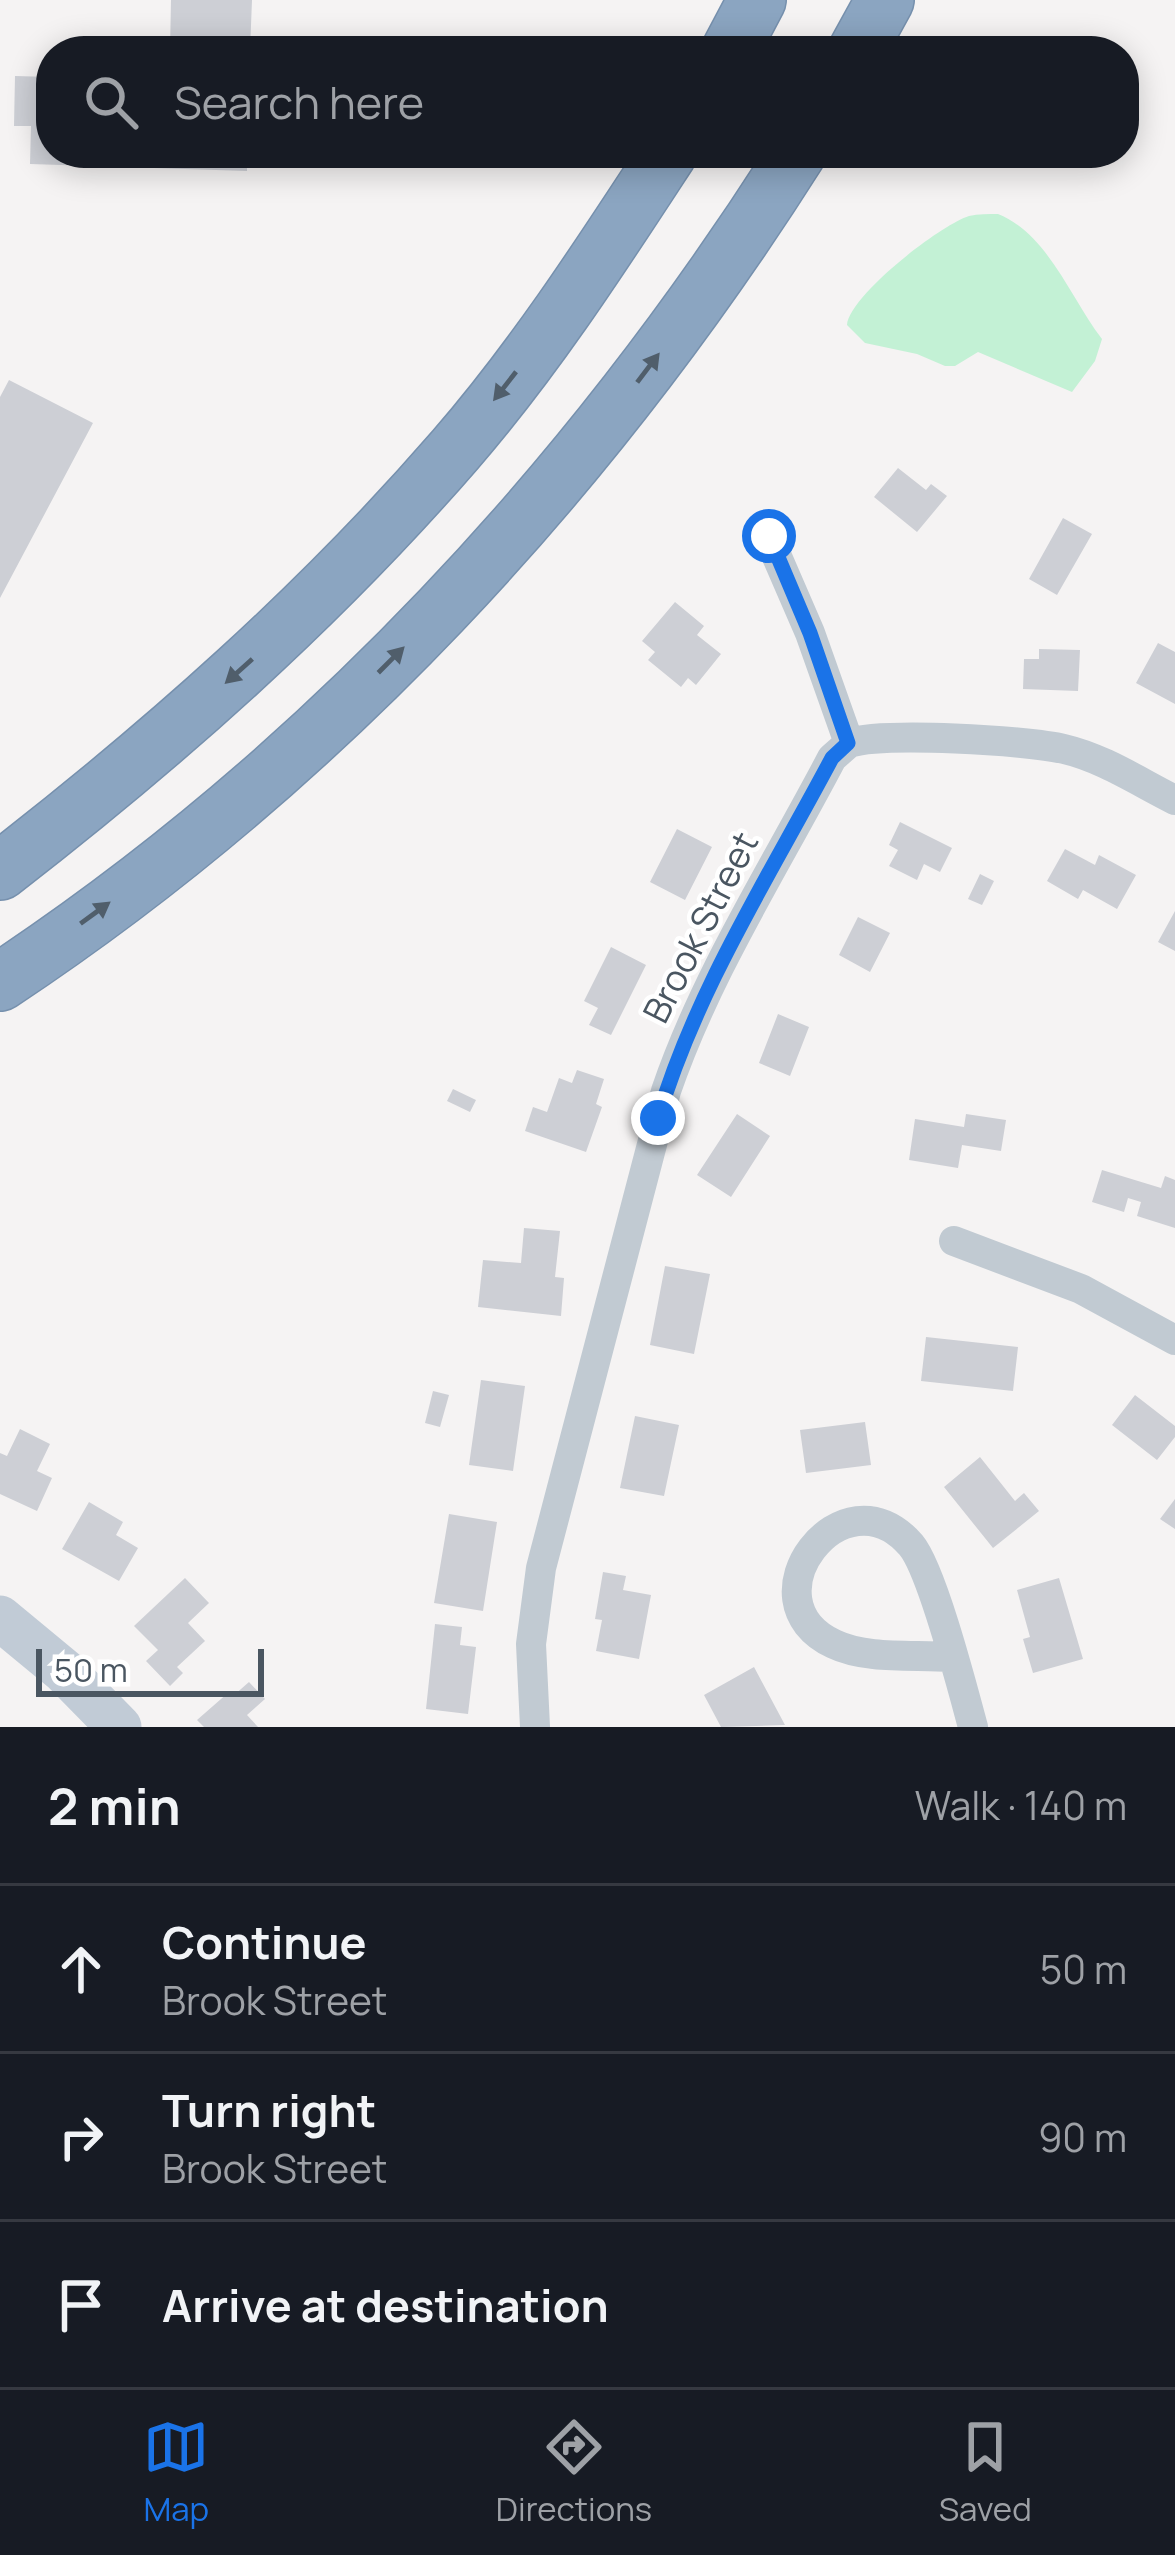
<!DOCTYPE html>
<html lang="en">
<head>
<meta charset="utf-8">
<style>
  :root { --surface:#171b24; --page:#242831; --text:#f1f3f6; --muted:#9ea1a6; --line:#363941; --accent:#1a73e8 }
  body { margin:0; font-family:Manrope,sans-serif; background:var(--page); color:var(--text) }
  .scale { position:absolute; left:36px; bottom:30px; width:228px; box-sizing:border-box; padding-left:12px; border:6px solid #4a5661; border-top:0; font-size:33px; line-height:42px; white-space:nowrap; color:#4a5661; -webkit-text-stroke:9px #fff; paint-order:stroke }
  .stop { position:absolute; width:36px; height:36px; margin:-27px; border:9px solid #1a73e8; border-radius:50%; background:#fff }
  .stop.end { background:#1a73e8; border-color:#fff; box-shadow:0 3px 12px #0008 }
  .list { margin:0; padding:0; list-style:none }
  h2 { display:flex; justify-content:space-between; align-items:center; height:156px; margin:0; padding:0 48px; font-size:51px }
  h2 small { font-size:39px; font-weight:400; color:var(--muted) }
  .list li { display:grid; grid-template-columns:78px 1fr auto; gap:36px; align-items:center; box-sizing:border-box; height:168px; padding:0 48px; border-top:3px solid var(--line) }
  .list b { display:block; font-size:45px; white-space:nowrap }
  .list p { margin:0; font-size:39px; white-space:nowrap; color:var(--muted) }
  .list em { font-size:39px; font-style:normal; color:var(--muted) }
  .icon { flex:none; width:66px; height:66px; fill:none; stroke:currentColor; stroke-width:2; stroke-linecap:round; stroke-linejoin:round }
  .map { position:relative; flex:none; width:1175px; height:1727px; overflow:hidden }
  .search { position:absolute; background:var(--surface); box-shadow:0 6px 30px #0003; left:36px; right:36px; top:36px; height:132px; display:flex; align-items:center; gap:30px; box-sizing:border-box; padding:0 42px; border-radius:48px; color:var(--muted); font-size:45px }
  .sheet { height:660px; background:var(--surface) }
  nav { display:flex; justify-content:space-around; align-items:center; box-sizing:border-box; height:168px; border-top:3px solid var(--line); background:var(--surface); font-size:33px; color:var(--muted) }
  nav a { display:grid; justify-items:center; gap:6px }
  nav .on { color:var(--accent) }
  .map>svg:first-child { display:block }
</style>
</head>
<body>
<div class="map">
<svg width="1175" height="1727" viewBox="0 0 1175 1727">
  <rect width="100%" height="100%" fill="#f5f3f3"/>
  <path fill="#c3f1d5" d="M998,214C1048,234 1071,299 1102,339L1095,361L1072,392L978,352L955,366H945L917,354L865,343L847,325C849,296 940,225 969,216C978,214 989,214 998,214Z"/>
  <path fill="#cdcfd5" d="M171,0H252L250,51H170Z
    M15,76L51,77V153H247V171L30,164L31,126H14Z
    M9,380L93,423L0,598V397Z
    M898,468L926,490L931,484L947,496L917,532L874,497Z
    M1063,518L1092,534L1057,595L1029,579Z
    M675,602L704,626L697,635L721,654L696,685L688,678L681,687L648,660L655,652L642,641Z
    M1158,643L1175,652V704L1136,683Z
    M1039,649L1080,650L1078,691L1023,689L1024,659H1039Z
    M900,822L952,848L940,872L924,864L917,880L889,866L898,850L889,845Z
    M677,829L712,847L685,900L650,882Z
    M1065,849L1095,865L1099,855L1136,875L1117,909L1083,890L1078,899L1047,881Z
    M980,874L994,881L982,905L968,899Z
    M1175,911V951L1158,942Z
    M858,917L890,933L870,972L839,955Z
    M611,947L646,965L611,1035L589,1025L598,1008L584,1001Z
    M778,1014L809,1027L790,1076L759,1063Z
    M577,1070L604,1079L596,1104L602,1107L586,1152L525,1131L533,1107L547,1112L559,1078L572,1083Z
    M453,1089L476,1100L470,1112L447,1101Z
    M737,1114L770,1136L731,1197L697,1175Z
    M966,1114L1006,1120L1001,1151L962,1145L958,1168L909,1160L915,1119L964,1127Z
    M1102,1170L1161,1188L1165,1176L1175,1180V1228L1137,1216L1141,1202L1128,1198L1124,1212L1092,1202Z
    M524,1228L560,1231L555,1277L564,1278L561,1316L478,1307L483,1260L521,1263Z
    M665,1266L710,1274L694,1354L650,1345Z
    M926,1337L1018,1347L1013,1391L921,1381Z
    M481,1380L525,1386L513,1471L469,1465Z
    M433,1391L449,1395L440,1427L425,1423Z
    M1135,1395L1175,1426V1437L1157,1460L1112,1425Z
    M635,1416L679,1425L664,1496L620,1488Z
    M865,1422L871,1465L806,1473L800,1430Z
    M20,1429L50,1444L37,1471L52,1478L37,1511L0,1494V1453L7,1456Z
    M980,1457L1015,1501L1024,1493L1039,1511L993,1548L944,1487Z
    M1175,1499V1529L1160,1519Z
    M89,1502L123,1522L116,1535L138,1548L119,1581L62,1549Z
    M449,1514L497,1522L483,1611L434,1603Z
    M603,1572L626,1576L623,1590L651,1595L639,1659L596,1651L602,1620L595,1619Z
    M185,1578L209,1603L188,1623L205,1641L177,1667L183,1673L170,1686L146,1661L158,1650L134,1626Z
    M1059,1578L1083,1659L1033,1673L1023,1639L1030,1637L1017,1590Z
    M435,1624L462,1627L460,1645L476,1647L468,1714L426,1709Z
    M754,1667L785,1725L721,1727L704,1695Z
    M249,1682L265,1699L247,1715L258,1727H204L197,1720L229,1692L233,1696Z"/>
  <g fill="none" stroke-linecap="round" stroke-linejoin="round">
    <defs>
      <path id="highway" d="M730,51L757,0
        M857,51L885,0
        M0,871C164,744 319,607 455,450C535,358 602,254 668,153
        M0,982C322,769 591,478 797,153"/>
    </defs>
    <use href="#highway" stroke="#7690ad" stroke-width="60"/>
    <path stroke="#c1cad2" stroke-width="30" d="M849,743C883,732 1026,740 1064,749C1103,758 1139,782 1175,800
      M954,1241L1081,1289L1175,1340
      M952,1657C916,1654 867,1660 834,1644C741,1601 843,1466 911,1545C932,1570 963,1690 973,1727
      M535,1727L531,1644L541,1568L666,1091C706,974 775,867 832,758L849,743L810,633L768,536"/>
    <path stroke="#c1cbd6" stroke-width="45" d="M0,1618L64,1671L119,1727"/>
    <use href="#highway" stroke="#8ba5c1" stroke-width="57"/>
  </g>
  <defs><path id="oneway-solid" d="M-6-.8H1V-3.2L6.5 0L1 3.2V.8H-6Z" transform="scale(3)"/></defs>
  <g fill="#505e6b">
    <use href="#oneway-solid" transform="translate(648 368) rotate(-53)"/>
    <use href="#oneway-solid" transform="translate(505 386) rotate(128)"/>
    <use href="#oneway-solid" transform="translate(391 660) rotate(-45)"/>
    <use href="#oneway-solid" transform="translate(239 671) rotate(138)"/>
    <use href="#oneway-solid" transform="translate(95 913) rotate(-36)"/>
  </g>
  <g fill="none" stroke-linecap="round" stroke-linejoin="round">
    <path stroke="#1a73e8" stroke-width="15" d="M658,1118C696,990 770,875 832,758L848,743L810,633L769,536"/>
  </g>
  <g text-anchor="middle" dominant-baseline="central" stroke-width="9" stroke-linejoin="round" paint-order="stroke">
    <g font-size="36" fill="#4a5661" stroke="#fff">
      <text transform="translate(700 927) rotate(-63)">Brook Street</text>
    </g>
  </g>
</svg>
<div class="scale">50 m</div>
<div class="stop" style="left:769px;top:536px"></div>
<div class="stop end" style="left:658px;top:1118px"></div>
<div class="search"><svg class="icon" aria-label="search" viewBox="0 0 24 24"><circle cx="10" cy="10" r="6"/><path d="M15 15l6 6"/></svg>Search here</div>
</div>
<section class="sheet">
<h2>2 min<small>Walk · 140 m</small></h2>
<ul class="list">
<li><svg class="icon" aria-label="ahead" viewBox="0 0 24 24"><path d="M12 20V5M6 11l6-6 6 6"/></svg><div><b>Continue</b><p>Brook Street</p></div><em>50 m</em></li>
<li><svg class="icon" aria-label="right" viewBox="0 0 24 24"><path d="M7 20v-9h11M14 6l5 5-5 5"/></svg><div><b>Turn right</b><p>Brook Street</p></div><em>90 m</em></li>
<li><svg class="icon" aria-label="arrive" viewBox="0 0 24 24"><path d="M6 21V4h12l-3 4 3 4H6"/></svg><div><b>Arrive at destination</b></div></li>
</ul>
</section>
<nav>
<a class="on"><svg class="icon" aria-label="map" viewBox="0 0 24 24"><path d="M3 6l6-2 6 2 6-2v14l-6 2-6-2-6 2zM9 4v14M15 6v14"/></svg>Map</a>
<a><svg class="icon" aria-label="directions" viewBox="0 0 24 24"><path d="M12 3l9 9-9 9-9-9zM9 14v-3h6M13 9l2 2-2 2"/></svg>Directions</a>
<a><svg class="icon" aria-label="saved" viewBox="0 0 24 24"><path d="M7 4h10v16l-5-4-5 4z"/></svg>Saved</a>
</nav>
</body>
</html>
